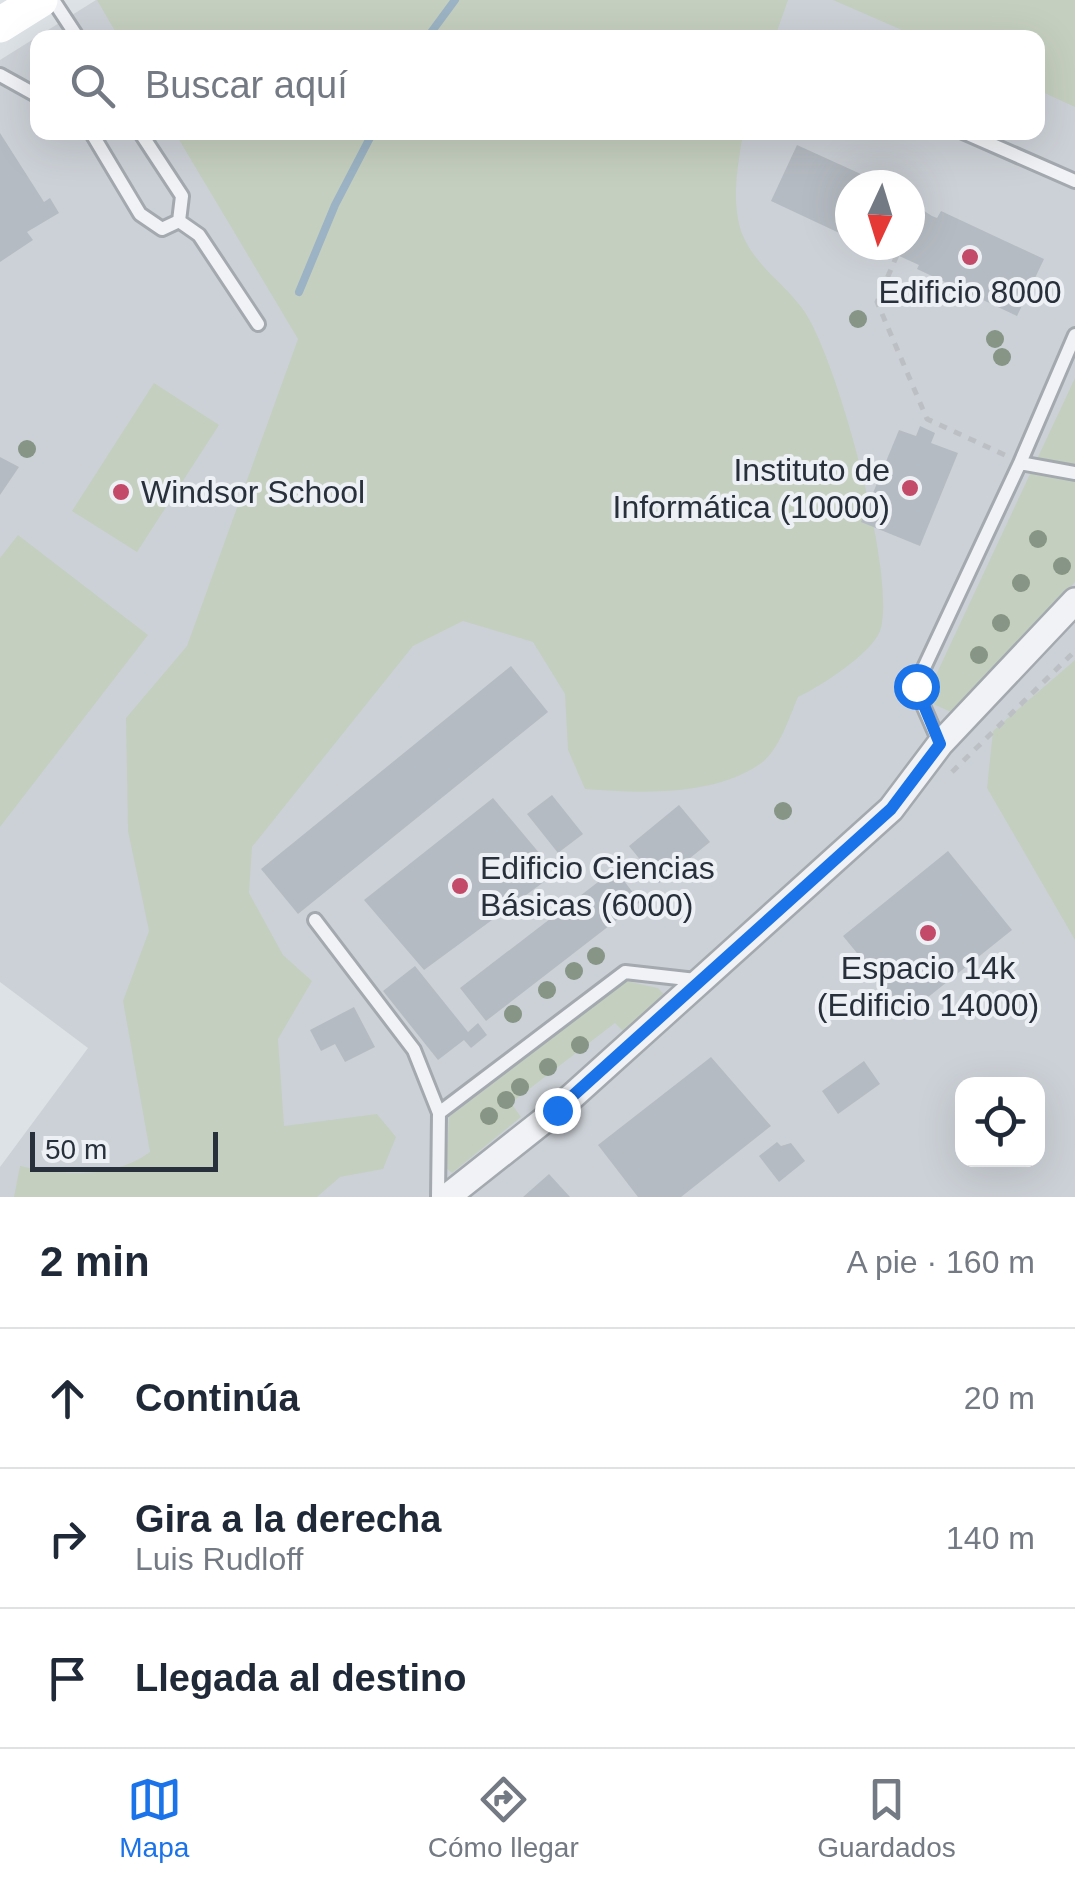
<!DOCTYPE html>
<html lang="es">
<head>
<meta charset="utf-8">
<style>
  :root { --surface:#fff; --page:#f6f6f7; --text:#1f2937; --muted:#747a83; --line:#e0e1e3; --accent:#1a73e8 }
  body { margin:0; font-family:Helvetica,sans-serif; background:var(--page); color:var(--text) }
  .controls { position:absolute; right:30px; bottom:30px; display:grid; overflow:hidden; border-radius:20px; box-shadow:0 10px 40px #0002 }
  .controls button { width:90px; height:90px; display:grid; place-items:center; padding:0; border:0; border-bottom:2px solid var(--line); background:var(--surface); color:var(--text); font:50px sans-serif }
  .compass { position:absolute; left:835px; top:170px; width:90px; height:90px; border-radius:50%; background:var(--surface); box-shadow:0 10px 40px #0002; rotate:184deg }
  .scale { position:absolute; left:30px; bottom:25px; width:188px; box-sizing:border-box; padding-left:10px; border:5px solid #28313b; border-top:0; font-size:28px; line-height:35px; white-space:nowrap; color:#28313b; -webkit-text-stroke:8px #edf0f4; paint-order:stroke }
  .stop { position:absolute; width:30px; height:30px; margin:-22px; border:8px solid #1a73e8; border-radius:50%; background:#fff }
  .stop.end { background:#1a73e8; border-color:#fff; box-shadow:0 2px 10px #0008 }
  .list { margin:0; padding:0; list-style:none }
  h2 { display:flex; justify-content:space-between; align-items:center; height:130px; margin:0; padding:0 40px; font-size:42px }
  h2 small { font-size:32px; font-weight:400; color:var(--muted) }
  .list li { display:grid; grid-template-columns:65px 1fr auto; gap:30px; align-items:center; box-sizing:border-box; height:140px; padding:0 40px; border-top:2px solid var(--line) }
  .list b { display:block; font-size:38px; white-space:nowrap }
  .list p { margin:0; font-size:32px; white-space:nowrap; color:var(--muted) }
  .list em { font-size:32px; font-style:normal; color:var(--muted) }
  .icon { flex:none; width:55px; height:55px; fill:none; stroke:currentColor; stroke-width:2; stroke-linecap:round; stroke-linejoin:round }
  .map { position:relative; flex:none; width:1075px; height:1197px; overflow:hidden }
  .search { position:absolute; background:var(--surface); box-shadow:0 10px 40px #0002; left:30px; right:30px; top:30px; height:110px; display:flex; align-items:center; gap:25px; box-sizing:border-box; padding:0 35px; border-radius:20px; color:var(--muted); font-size:38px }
  .sheet { height:550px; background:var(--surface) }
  nav { display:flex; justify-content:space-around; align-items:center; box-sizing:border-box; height:140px; border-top:2px solid var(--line); background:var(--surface); font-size:28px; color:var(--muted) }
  nav a { display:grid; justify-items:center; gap:5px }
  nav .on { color:var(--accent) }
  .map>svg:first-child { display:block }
</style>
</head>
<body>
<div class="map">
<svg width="1075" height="1197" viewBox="0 0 1075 1197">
  <rect width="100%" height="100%" fill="#dde2e6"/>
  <path fill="#ccd1d7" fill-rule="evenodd" d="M96,0H1075V1197H0V1167L88,1048L0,982V60ZM38,38H1038V132H38ZM850,185H910V245H850ZM962,1084H1038V1160H962Z"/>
  <path fill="#c5cfbf" d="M97,0H788L775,37L119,38Z
    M833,0H1075V107L1038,90V38L918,37Z
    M175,133H743C738,166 731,198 741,231C753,264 782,281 802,308C836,352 898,581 880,631C872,653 820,687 798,697C789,718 779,751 760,764C712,797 639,793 585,789L568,750L565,694L533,642L463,621L413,646L252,847L249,893L283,955L312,981L278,1039L284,1126L377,1114L396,1137L383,1169L340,1177L317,1197H14L20,1166C65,1175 111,1180 150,1152L123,1001L149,931L128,831L126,718L187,646L298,339Z
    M1075,378V582L964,706L951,712L931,703L929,690Z
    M154,383L219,425L137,552L72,511Z
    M18,535L148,635L0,827V558Z
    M1075,660V940L987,788L993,731Z
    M626,981L658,988L670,1001L627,1035L615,1023L511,1103L521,1117L452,1173L446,1168L449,1117Z"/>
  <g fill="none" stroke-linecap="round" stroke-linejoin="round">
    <path stroke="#9bb3c4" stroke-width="8" d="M427,38L455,0
      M299,292L335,205L373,132"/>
  </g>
  <path fill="#b5bbc2" d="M0,133L44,202L50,198L59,213L27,232L33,240L0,262Z
    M797,145L885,185H850V238L771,201Z
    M910,202L932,216L937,218L941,211L1044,259L1017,316L917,269L919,265L897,255L865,245H910Z
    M920,426L935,433L931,443L958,453L920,546L861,522L899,430L916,436Z
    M0,457L19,467L0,495Z
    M511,666L548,712L298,914L261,869Z
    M552,795L583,834L558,853L527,814Z
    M493,798L556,873L424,970L364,900Z
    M679,805L710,842L659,883L629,846Z
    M948,851L1012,930L907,1014L843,936Z
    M615,869L640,902L486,1021L460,988Z
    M415,966L468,1032L478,1023L487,1035L471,1048L464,1040L438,1060L383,991Z
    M354,1007L375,1047L345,1062L335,1044L321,1051L310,1030Z
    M711,1057L771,1126L681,1197H638L598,1145Z
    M864,1061L880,1084L838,1114L822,1091Z
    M777,1142L781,1146L791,1143L805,1161L779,1182L759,1156Z
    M549,1174L570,1197H523Z"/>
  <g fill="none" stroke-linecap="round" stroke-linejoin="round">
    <defs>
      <path id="lane" d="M53,0L78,38
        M0,75L38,96
        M91,132L140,214L162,229L179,221L182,196L140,132
        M963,132L1075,181
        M179,221L199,235L258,324
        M1075,335L1020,463L1075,473
        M940,744L915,687L1020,463
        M315,920L414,1050L439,1113
        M438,1197L439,1113L625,972L696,980"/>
      <path id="street" d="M447,1197L557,1110L891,809L940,744L1075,601"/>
    </defs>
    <use href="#lane" stroke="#a3a9af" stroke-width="18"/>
    <use href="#street" stroke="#a3a9af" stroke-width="30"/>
    <path stroke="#bcc0c5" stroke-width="5" stroke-dasharray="8 8" stroke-linecap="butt" d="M897,255L877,302L927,419L1007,456
      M952,772L1075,651"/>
    <use href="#lane" stroke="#f0f2f5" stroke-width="12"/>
    <use href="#street" stroke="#f0f2f5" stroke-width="25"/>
    <path stroke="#fff" stroke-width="35" d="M0,25L40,0"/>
  </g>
  <g fill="#869585">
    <circle cx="858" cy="319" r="9"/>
    <circle cx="995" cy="339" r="9"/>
    <circle cx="1002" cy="357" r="9"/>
    <circle cx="27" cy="449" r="9"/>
    <circle cx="1038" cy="539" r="9"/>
    <circle cx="1062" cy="566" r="9"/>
    <circle cx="1021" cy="583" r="9"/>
    <circle cx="1001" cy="623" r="9"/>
    <circle cx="979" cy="655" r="9"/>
    <circle cx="783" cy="811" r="9"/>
    <circle cx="596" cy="956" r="9"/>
    <circle cx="574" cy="971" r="9"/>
    <circle cx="547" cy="990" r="9"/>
    <circle cx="513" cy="1014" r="9"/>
    <circle cx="580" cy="1045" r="9"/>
    <circle cx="548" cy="1067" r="9"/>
    <circle cx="520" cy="1087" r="9"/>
    <circle cx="506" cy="1100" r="9"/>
    <circle cx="489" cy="1116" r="9"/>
  </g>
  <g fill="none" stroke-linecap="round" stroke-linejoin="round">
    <path stroke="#1a73e8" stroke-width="12" d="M557,1110L891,809L940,744L916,686"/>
  </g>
  <g fill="#c34a68" stroke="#edf0f4" stroke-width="4">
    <circle cx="970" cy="257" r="10"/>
    <circle cx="910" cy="488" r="10"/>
    <circle cx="121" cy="492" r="10"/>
    <circle cx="460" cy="886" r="10"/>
    <circle cx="928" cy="933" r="10"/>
  </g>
  <g text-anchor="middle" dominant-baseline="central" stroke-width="8" stroke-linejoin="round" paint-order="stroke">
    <g font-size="32" fill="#28313b" stroke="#edf0f4">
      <text x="970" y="292">Edificio 8000</text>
      <text x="890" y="470" text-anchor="end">Instituto de<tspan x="890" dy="37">Informática (10000)</tspan></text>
      <text x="141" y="492" text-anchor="start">Windsor School</text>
      <text x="480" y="868" text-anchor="start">Edificio Ciencias<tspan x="480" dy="37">Básicas (6000)</tspan></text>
      <text x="928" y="968">Espacio 14k<tspan x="928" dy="37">(Edificio 14000)</tspan></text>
    </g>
  </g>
</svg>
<div class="controls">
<button><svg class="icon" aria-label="locate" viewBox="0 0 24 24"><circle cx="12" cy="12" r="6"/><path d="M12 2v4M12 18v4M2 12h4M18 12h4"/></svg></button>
</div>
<svg class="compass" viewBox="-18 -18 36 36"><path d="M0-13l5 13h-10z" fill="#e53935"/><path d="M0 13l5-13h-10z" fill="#747a83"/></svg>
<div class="scale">50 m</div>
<div class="stop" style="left:916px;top:686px"></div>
<div class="stop end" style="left:557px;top:1110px"></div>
<div class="search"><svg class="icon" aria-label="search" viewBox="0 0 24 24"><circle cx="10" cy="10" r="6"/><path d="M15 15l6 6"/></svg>Buscar aquí</div>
</div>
<section class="sheet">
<h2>2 min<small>A pie · 160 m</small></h2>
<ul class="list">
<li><svg class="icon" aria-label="ahead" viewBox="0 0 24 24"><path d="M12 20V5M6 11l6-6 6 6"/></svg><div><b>Continúa</b></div><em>20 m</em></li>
<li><svg class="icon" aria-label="right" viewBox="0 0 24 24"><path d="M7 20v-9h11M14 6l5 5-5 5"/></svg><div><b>Gira a la derecha</b><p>Luis Rudloff</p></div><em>140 m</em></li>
<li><svg class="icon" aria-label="arrive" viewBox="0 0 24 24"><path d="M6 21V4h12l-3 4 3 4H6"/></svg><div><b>Llegada al destino</b></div></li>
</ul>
</section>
<nav>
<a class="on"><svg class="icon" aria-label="map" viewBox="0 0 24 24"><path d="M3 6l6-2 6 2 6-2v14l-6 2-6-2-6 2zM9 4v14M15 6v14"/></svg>Mapa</a>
<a><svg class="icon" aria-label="directions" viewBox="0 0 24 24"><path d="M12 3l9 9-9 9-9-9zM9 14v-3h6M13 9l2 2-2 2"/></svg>Cómo llegar</a>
<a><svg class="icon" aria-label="saved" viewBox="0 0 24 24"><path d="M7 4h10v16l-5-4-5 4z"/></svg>Guardados</a>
</nav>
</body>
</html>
